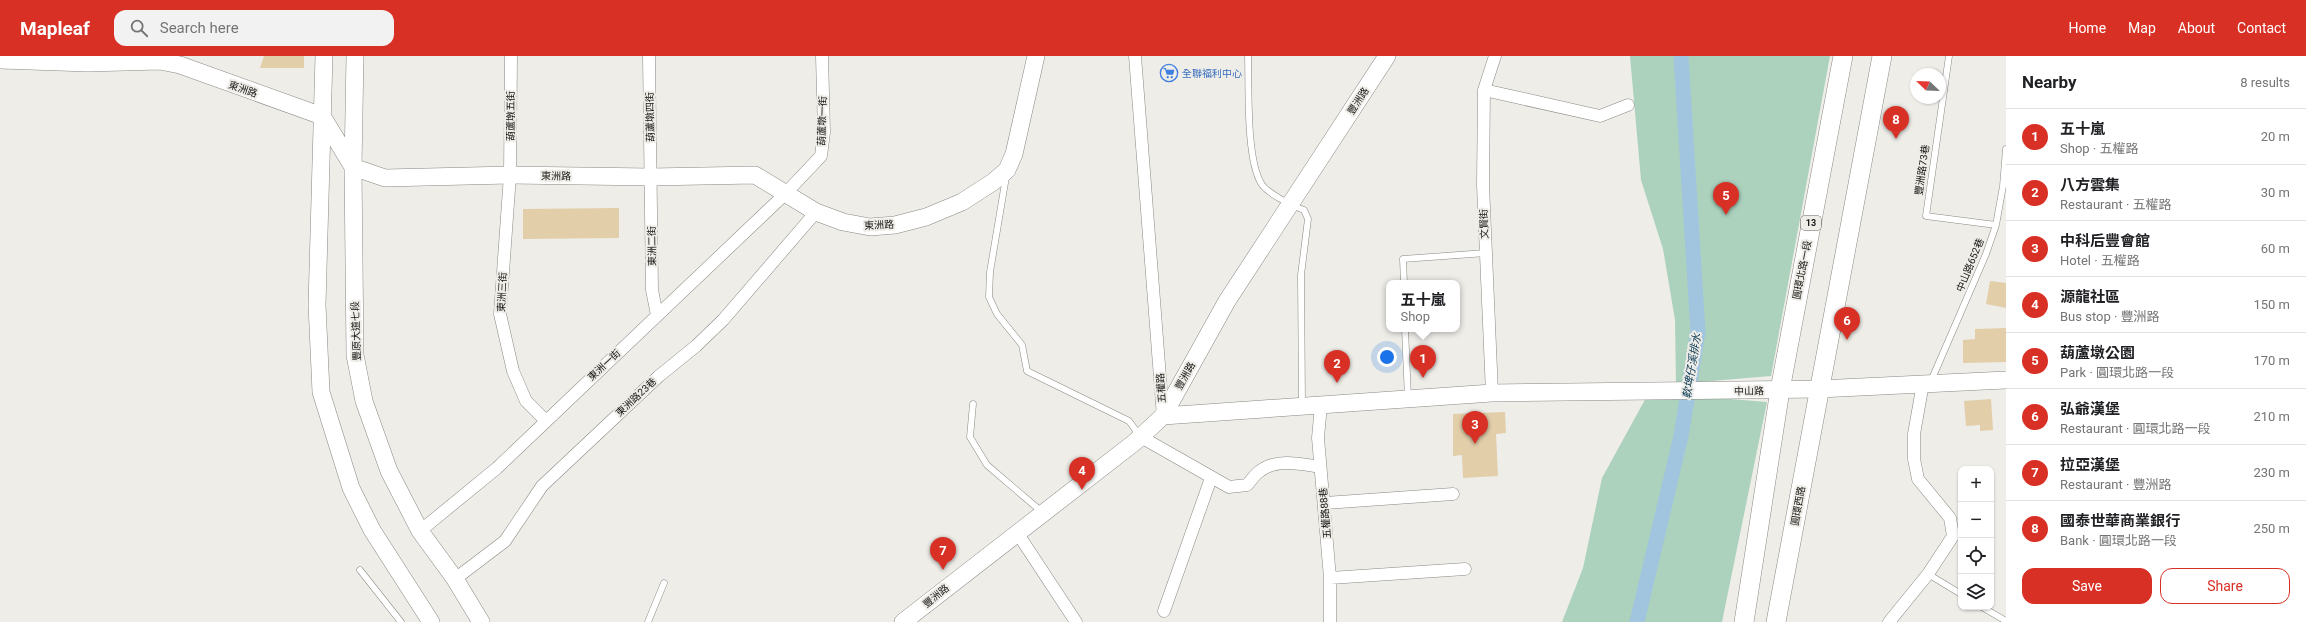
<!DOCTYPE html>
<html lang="en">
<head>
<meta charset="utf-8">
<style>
  :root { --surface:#fff; --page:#f2f2f2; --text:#202124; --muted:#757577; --line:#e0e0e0; --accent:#d93025 }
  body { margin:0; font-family:Roboto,"Noto Sans TC",sans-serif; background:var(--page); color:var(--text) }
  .controls { position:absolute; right:12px; bottom:12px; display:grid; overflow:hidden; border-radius:8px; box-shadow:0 1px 3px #0004 }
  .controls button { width:36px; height:36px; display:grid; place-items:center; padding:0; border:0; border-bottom:1px solid var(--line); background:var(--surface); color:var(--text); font:20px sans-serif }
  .compass { position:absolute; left:1910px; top:12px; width:36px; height:36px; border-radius:50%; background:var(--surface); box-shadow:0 1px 3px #0004; rotate:293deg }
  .you { position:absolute; left:1387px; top:301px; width:14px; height:14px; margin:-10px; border:3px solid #fff; border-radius:50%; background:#1a73e8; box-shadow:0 0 0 6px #1a73e833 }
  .badge { display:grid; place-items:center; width:26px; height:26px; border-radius:50%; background:var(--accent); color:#fff; font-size:13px; font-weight:700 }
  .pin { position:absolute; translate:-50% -33px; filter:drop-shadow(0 1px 2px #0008) }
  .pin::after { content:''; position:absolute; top:21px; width:14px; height:12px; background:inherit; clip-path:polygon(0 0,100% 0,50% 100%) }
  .popup { position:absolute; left:1386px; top:224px; width:74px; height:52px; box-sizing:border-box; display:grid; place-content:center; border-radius:8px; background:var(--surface); filter:drop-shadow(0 1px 3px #0005); font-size:13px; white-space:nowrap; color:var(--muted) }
  .popup b { font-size:15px; color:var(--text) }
  .popup::after { content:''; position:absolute; left:50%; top:100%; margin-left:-8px; border:8px solid transparent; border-top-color:var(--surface) }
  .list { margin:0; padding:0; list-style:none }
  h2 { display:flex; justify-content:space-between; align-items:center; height:52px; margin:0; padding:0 16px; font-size:17px }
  h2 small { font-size:13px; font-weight:400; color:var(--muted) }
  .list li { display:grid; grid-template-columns:26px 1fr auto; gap:12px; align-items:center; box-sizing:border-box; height:56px; padding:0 16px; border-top:1px solid var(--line) }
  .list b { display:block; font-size:15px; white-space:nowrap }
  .list p { margin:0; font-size:13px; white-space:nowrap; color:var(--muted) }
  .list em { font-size:13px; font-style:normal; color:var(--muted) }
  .actions { display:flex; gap:8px; padding:12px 16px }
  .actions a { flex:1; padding:9px 0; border:1px solid var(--accent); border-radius:12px; text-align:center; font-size:14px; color:var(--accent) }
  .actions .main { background:var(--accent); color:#fff }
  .icon { flex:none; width:22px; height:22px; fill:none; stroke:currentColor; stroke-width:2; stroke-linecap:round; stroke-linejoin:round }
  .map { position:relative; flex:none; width:2006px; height:566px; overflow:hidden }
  header { display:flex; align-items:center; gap:24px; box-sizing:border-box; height:56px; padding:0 20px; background:var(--accent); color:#fff }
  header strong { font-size:19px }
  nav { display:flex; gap:22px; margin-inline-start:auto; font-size:14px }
  .search { width:280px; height:36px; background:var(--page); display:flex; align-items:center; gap:10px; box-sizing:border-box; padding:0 14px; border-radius:12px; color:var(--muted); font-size:15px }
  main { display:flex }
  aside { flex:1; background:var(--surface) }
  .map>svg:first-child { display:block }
</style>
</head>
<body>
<header>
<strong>Mapleaf</strong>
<div class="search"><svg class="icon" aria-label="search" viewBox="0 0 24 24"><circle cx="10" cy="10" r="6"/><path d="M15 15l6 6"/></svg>Search here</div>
<nav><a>Home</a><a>Map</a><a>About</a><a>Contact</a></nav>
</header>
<main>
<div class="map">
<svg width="2006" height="566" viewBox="0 0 2006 566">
  <rect width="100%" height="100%" fill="#efede8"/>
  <path fill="#acd2be" d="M1630,0H1830L1771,320L1676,328L1675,264L1663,193L1641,124Z
    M1681,339L1767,346L1722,566H1562L1583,512L1602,422L1647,340Z"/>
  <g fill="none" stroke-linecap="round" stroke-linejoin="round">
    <path stroke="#a1c5df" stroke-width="15" d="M1637,566L1681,380L1698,276L1681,0"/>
  </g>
  <path fill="#e2cea9" d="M264,0H304V12H260Z
    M619,152V182L523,183V153Z
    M1990,225L2006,227V252L1986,248Z
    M2006,272V306L1963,307V284L1975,283V273Z
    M1991,343L1993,374L1980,375V369L1966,370L1964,345Z
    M1505,356L1506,377L1496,378L1498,420L1463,422L1462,399L1453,400V358Z"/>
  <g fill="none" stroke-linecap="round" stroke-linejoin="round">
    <defs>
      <path id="lane" d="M1248,0C1249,31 1246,102 1261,127C1266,137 1293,150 1304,154L1308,163L1301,219L1302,349
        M1949,0L1926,160L1996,169
        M1006,121L990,216L989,241L997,258L1022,289L1027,315L1129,365L1140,380
        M1404,227L1403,203L1486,197
        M1405,273L1408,342
        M1931,325L1986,198L1996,169L2003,130L2006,93
        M973,348L970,381L987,409L1042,456
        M360,514L401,566
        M1928,518L1961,538
        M1982,551L2006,565
        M648,566L664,527"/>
      <path id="street" d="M511,0L510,119L500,258L513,315L526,345L545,364
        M649,0L652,234L657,259
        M1135,0L1163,360
        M1484,34L1600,60L1628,49
        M1492,337L1483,129L1484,34L1495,0
        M1321,349L1318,382L1330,522V566
        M1141,381L1229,431L1247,429C1251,425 1255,418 1260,415C1277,402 1301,408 1320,411
        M1325,447L1453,438
        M420,475L497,412L784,139L821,100L824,76L822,0
        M1018,478L1076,566
        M1330,522L1465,513
        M455,523L505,485L542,430L659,320L696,290L723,264L816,156
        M1164,555L1211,422
        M1889,566L1928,518L1953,480L1950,462L1918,423L1914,403V378L1923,327"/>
      <path id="secondary" d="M324,0L317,249L321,336L351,432L372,474L431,566
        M355,0L353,111L355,299L364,345L389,415L420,475L455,523L481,566
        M0,4L88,7L160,5L180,9L322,60L353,111L385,122L510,119L651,121L755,119L816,156L843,166L870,171L895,169L926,161L962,146L993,126L1007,114L1014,98L1036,0
        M1163,360L1492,337L1819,333L2006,324
        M903,566L1135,386L1163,360L1227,245L1387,0"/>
      <path id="primary" d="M1744,566L1780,334L1843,0
        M1776,566L1882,0"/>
    </defs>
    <use href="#lane" stroke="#8a8884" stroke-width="7"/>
    <use href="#street" stroke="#8a8884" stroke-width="13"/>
    <use href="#secondary" stroke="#8a8884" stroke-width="18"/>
    <use href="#primary" stroke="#8a8884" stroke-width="20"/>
    <use href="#lane" stroke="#fff" stroke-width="6"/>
    <use href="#street" stroke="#fff" stroke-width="12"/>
    <use href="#secondary" stroke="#fff" stroke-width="17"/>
    <use href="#primary" stroke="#fff" stroke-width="19"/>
  </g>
  <defs>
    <symbol id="supermarket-ring" viewBox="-11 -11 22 22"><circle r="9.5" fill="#efede8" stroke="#3f7fe0" stroke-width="1.5"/><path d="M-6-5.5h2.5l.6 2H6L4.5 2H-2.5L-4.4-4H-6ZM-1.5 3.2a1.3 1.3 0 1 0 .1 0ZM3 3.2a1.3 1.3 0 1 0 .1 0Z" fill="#3f7fe0"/></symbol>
  </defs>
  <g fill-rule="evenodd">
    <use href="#supermarket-ring" x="1159" y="7" width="20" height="20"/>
  </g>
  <g text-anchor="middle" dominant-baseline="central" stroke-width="4" stroke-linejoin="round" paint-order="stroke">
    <rect fill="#efede8" stroke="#585654" stroke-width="1" x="1801" y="160" width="20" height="14" rx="3"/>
    <g font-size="9" font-weight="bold" fill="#171614">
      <text x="1811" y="167">13</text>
    </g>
    <g font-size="10" fill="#366cbe" stroke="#efede8" text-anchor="start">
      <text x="1182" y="17">全聯福利中心</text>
    </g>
    <g font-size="10" fill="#171614" stroke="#efede8">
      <text transform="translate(243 33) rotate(19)">東洲路</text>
      <text transform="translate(1358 45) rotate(-57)">豐洲路</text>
      <text transform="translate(510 60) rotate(-90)">葫蘆墩五街</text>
      <text transform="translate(650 61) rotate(-91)">葫蘆墩四街</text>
      <text transform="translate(822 65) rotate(-88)">葫蘆墩一街</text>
      <text transform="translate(1922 114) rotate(-82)">豐洲路73巷</text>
      <text transform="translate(556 120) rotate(1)">東洲路</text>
      <text transform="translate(1484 168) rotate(-92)">文賢街</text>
      <text transform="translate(879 169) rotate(-3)">東洲路</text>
      <text transform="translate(652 190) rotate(-91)">東洲二街</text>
      <text transform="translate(1970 209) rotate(-68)">中山路652巷</text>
      <text transform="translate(1802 214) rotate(-79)">圓環北路一段</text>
      <text transform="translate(502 236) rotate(-87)">東洲三街</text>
      <text transform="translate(356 275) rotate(-92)">豐原大道七段</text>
      <text transform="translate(604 309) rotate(-43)">東洲一街</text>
      <text transform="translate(1185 320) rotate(-61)">豐洲路</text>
      <text transform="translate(1161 332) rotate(-94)">五權路</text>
      <text transform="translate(1749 335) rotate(-1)">中山路</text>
      <text transform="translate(636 341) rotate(-43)">東洲路23巷</text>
      <text transform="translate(1798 450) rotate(-80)">圓環西路</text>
      <text transform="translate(1325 457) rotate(-95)">五權路88巷</text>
      <text transform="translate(936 540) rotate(-39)">豐洲路</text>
    </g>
    <g font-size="11" font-style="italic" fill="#0b3954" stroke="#efede8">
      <text transform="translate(1692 310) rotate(-81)">軟埤仔溪排水</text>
    </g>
  </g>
</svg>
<div class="controls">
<button>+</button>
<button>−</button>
<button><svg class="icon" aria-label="locate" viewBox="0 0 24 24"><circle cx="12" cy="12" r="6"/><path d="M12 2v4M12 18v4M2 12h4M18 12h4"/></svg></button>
<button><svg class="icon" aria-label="layers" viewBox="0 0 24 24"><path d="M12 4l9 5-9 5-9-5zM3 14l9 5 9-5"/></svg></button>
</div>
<svg class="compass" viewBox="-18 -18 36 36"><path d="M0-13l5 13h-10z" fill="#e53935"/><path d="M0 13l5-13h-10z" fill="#757577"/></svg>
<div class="you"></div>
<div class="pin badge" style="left:1423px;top:322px">1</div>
<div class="popup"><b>五十嵐</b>Shop</div>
<div class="pin badge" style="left:1337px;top:327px">2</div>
<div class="pin badge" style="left:1475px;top:388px">3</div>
<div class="pin badge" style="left:1082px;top:434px">4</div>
<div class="pin badge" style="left:1726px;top:159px">5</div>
<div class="pin badge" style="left:1847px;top:284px">6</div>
<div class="pin badge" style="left:943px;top:514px">7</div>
<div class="pin badge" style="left:1896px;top:83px">8</div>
</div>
<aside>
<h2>Nearby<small>8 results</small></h2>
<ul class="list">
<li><span class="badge">1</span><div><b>五十嵐</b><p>Shop · 五權路</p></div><em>20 m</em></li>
<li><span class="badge">2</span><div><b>八方雲集</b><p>Restaurant · 五權路</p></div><em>30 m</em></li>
<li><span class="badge">3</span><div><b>中科后豐會館</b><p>Hotel · 五權路</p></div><em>60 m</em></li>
<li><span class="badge">4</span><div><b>源龍社區</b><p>Bus stop · 豐洲路</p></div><em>150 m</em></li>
<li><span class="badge">5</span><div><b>葫蘆墩公園</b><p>Park · 圓環北路一段</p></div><em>170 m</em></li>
<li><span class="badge">6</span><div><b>弘爺漢堡</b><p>Restaurant · 圓環北路一段</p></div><em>210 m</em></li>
<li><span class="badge">7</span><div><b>拉亞漢堡</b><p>Restaurant · 豐洲路</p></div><em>230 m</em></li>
<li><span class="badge">8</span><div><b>國泰世華商業銀行</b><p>Bank · 圓環北路一段</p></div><em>250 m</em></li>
</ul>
<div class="actions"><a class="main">Save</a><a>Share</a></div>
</aside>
</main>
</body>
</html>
